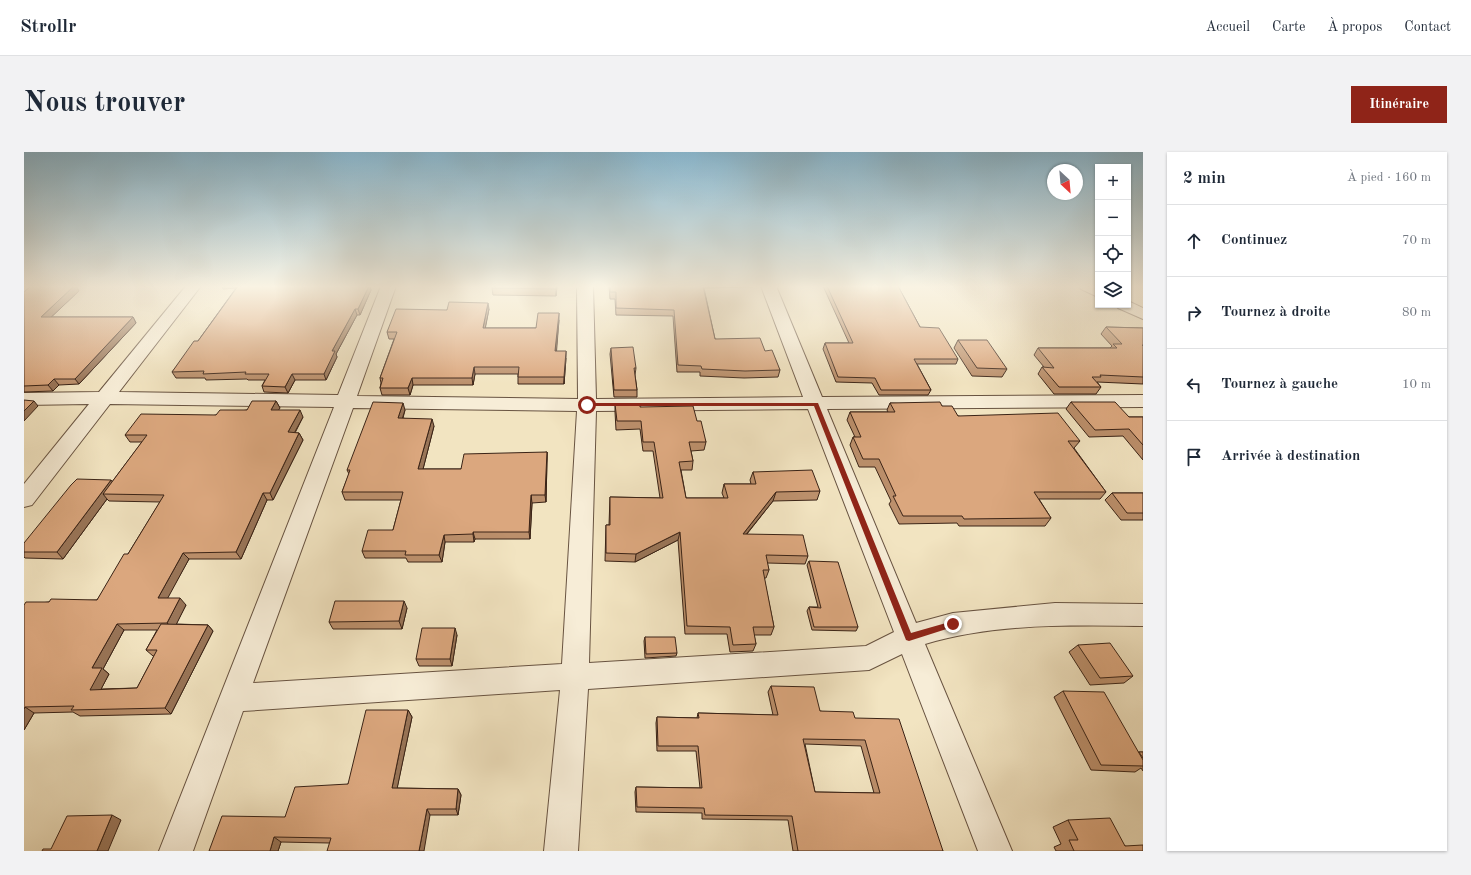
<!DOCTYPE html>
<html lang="fr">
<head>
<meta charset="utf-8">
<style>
  :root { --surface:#fff; --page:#f2f2f3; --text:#1f2937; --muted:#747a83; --line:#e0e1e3; --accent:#8f2418 }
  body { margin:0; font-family:"Old Standard TT",serif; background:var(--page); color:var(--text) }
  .controls { position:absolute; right:12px; top:12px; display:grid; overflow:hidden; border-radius:0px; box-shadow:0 1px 3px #0004 }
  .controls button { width:36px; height:36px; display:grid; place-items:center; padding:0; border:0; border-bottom:1px solid var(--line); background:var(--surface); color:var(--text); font:20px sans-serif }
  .compass { position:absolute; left:1023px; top:12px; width:36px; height:36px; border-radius:50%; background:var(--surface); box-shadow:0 1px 3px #0004; rotate:154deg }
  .stop { position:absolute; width:12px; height:12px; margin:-9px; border:3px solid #8f2418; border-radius:50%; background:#fff }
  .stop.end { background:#8f2418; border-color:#fff; box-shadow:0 1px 4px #0008 }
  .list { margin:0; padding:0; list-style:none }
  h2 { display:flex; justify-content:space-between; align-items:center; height:52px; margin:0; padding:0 16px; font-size:17px }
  h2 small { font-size:13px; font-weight:400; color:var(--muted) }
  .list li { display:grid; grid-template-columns:26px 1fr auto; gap:12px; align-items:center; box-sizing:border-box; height:72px; padding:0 16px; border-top:1px solid var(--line) }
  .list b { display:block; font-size:15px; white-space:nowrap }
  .list em { font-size:13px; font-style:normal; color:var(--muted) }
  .icon { flex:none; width:22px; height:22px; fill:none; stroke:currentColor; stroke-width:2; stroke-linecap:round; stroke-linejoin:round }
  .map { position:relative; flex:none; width:1119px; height:699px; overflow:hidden; border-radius:0px }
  header { display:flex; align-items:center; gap:24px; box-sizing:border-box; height:56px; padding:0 20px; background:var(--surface); border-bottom:1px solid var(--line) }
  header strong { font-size:19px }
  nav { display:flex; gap:22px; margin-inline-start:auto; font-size:14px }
  .intro { display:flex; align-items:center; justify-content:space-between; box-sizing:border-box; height:96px; padding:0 24px }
  h1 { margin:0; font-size:28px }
  .button { padding:10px 18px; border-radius:0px; background:var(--accent); color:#fff; font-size:14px; font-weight:700 }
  main { display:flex; gap:24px; padding:0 24px }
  aside { flex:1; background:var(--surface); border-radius:0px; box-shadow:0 1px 3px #0004 }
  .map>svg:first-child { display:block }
</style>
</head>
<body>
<header>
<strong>Strollr</strong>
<nav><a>Accueil</a><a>Carte</a><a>À propos</a><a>Contact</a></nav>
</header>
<div class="intro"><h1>Nous trouver</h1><a class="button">Itinéraire</a></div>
<main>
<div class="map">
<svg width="1119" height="699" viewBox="0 0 1119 699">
  <rect width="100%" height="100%" fill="#f2e4c1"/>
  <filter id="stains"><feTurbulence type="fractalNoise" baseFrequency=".005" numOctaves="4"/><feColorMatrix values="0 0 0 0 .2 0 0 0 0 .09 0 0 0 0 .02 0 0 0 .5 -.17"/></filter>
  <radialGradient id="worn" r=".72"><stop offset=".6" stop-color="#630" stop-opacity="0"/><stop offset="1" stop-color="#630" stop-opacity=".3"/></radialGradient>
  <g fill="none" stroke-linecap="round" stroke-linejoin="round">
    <defs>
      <path id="minor" d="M162,134H177L95,240L314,243L357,134H372L333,244L554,247L553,134H569L572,247L779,245L737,134H752L798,245L1119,243V255L803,257L892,471L929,461L1031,451L1119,452V474C1047,473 971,471 901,492L988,699H954L878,502L845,518L564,537L554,699H520L536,538L219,559L169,699H135L310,255L86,252L8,353L0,355V332L65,252L0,253V241L75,240ZM329,256L553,259L538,512L229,531ZM784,257L870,480L842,494L565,511L572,259Z
        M1055,134H1074V145L1057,137Z
        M1104,149L1119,156V167L1094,156L1092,153H1104Z"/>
    </defs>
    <use href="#minor" stroke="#685341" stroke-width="2"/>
    <use href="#minor" fill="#f7edd7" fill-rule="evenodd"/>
  </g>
  <path fill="#bc906c" stroke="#3a2316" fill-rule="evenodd" d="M7,134H52L55,139L27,165H109L112,171L55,232L35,233L29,239L0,240V140Z
    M198,134H345L347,138L336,163H333L312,202L313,205L302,228H271L264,241L240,240L238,234L241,228H224L223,227L182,228L181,226H152L148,220L174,189L212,136L199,137Z
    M533,134L532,144L469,143L468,136Z
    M585,134H729V135L680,136L691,187L741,199L756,218L754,225L720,226L676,224V220H653L649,164L592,163L591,147H586Z
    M799,134H874L896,175L934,207L932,212H893L907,238L904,243H855L848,231L812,230L799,197L801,191H825Z
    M465,157L461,176H512L535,168L532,199L542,206L540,232H494V222H451L449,233H389L386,243H358L356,236L357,231L356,226L370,187H365L363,180L423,158Z
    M1082,175L1119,176V232L1073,230L1077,235L1072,242H1030L1014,222L1018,215H1020L1010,203L1014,196H1086L1088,194L1077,182Z
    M934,188L983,217L978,225L948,224L930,196Z
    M587,196L612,216L611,223L613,238V245H590L586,202Z
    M252,249L256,256L254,258L279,265L271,281H275L279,288L249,348H243L217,407H165L143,446L162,453L152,472L184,473L189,479L147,562L56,564L49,560L10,561L0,578V453L25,450L73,448L104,402L136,350L85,349L83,347L39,407L1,406L0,405V391L88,330L118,290H106L101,283L192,263L223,258ZM100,478H133L122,498L129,504H130L113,536L77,537L85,522L79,517Z
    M1047,250L1105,265H1119V308L1099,284L1065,285L1042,257Z
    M866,251L918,254L934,264L1056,289L1050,296L1082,340L1076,347H1015L1027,366L1021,374H935L933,371L875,372L865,352L867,349L851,315H835L826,293L829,285H831L823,268L826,260H864L863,258Z
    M591,252L616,255L673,269L682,290L680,298L667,299L669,309L668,318H657L662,346H700L698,341L700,332H727L726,328L729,320L796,339L793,348L749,349L723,382L784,404L781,412L743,411L745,418L742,426H740L750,475L747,483H730L732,492L729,499L706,500L703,482H661L654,388L611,410L581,409L582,373H585L586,345L636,346L629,299H619L616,277L592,278L591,260Z
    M381,258L379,266L410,274L399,317H437L523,300V307L522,350L508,351L506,387H451L450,390H421L418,410H384L382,406H341L338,399L369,378L377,348H321L318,340L325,322L323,318Z
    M1088,341H1119V368H1097L1081,348Z
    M785,409L834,475L832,479L788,478L783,459L785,455H794L783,413Z
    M383,456L378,477H309L305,470Z
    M433,483L428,514H395L392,507Z
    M621,485L653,501L652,504L621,506L620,489Z
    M1054,493L1109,524L1100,531L1066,533L1045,500Z
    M747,534L796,559L831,566L919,699H769L764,668L678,667V661L612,660L611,640L612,635L676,636L672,599H633L632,571L633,565L673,566L674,561L749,563L744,540ZM781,592L837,594L850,641L791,640Z
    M1039,539L1114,600H1119V619L1117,616L1111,620L1067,618L1030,545Z
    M384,558L388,565L373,636L434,637L437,643L434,663H406L305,691L257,690L254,699H185L261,665L324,632Z
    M1044,668L1101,694L1119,699H1032L1030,695L1037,692L1029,675Z"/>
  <path fill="#997558" stroke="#3a2316" d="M50,134H52L55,139L21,171L17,165Z
    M345,134H346L347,138L336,163L334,157Z
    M532,134H533L532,144Z
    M464,151L465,157L460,183L459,176Z
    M331,157L333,163L312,202L313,205L302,228L300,222L308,199Z
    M535,161V168L532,206L531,199Z
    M109,165L112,171L55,232L51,227Z
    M542,199V206L540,232V225Z
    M450,215L451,222L449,233L448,226Z
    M268,222L271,228L264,241L261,235Z
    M388,226L389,233L386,243L384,236Z
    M30,227L35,233L29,239L24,233Z
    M10,249L14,254L0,269V259Z
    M252,249L256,256L250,265L247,258Z
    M379,251L381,258L376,274L374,266Z
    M276,258L279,265L267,287L264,280Z
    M408,267L410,274L397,325L394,317Z
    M275,281L279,288L249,348L246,341Z
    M523,300V307L522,350L521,343Z
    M87,328L92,334L79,342L83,347L39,407L33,400Z
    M752,340L749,349L716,390L719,382Z
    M239,341L243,348L217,407L212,400Z
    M507,343L508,351L506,387L505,380Z
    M449,380L451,387L450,390L449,382Z
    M656,380L654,388L611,410L612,402Z
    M420,383L421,390L418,410L415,403Z
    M159,401L165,407L140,453L134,446Z
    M156,446L162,453L150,477L143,471Z
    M380,449L383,456L378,477L375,469Z
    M93,472L100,478L79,517L85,522L74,543L66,538L68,516Z
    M184,473L189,479L147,562L141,556Z
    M431,476L433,483L428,514L426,507Z
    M1,555L10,561L0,578V557Z
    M384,558L388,565L372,642L368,636Z
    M434,637L437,643L434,663L432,657Z
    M403,657L406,663L400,699H395Z
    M88,663L97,668L84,699H73Z
    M250,685L257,690L254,699H246Z"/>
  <path fill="#dba77e" stroke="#3a2316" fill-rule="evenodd" d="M7,134H50L17,165H109L51,227H30L24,233L0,234V140Z
    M214,134H345L334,157H331L308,199H311L300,222H268L261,235L238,234L245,222H221L222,220L179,222L180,219L148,220L170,189H174Z
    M469,134H532V137L468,136Z
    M586,134H679L691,187L736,186L741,199L748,198L756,218L721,219L678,217L677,214L654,213L650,158L592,156V140H586Z
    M803,134H874L896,175L915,176L934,207H890L907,238H857L851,226L814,225L801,191H829Z
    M425,150L464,151L459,176H512L514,161H535L531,199H542L540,225H494L495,215H450L448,226H388L384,236H356L359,226H356L373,180H363L372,157L423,158Z
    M1082,175L1119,176V193H1118L1119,194V225L1076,223L1077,225H1068L1077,235H1035L1018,215L1030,216L1014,196H1093L1089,192H1098Z
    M934,188H963L983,217L953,216Z
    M609,195L612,216H610L613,238H590L587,196Z
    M0,248L10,249L0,259Z
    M228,249H252L247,258H276L264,280L275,281L246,341H239L212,400L159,401L134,446H156L143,471L93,472L68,516H78L66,538L113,536L133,498H122L137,472L184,473L141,556L47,558L50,554L1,555L0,557V453L2,450H25L27,447L73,448L100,402H104L140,343L79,342L123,283H101L117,262L192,263L196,258H223Z
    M349,250L379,251L374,266L408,267L394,317H437L440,302L523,300L521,343H507L505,380H449V382L420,383L415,403H381L382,399H338L344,378H369L379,340H318L326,318H323Z
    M916,250L918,254H928L934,264L1034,261L1056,289H1044L1082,340H1010L1027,366L940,367L938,364H879L869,344H872L855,307H839L829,285H837L826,260H871L866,251Z
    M1047,250H1091L1105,265H1119V293L1105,277L1071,278Z
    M591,252H616V255L669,254L673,269H677L682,290H665L669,309L655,310L662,346H704L700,332H732L729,320L788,318L796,339L752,340L719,382L779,383L784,404L742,403L745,418H739L750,475H729L732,492L709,493L706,475L663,474L656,380L612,402L582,401V373H586V345L639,346L630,290H619L617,269H593Z
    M53,327L87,328L33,400H0V391L47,333Z
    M1088,341H1119V361H1103Z
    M785,409L814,410L834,475H790L785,455L797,456Z
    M311,449H380L375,469L305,470Z
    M398,476H431L426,507H392Z
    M621,485H651L653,501L622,502Z
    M1086,491L1109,524L1076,526L1054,493Z
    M747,534L790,535L796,559L829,560L831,566L875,567L919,699H774L768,664L681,663L680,656L613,655L612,635L678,636L674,594H634L633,565L675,566L674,561L754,563ZM779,587L841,588L856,641L791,640Z
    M1039,539L1080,540L1119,608V614L1077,613Z
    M342,558H384L368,636L434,637L432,657H403L395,699H303L307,686L250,685L246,699H185L198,664L261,665L271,635L324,632Z
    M1115,600H1119V606Z
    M88,663L73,699H18L19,697H27L43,664Z
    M1086,666L1101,694L1119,693V699H1050L1045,688H1054L1044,668Z"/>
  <linearGradient id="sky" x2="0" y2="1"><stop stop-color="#89b8d0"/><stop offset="0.58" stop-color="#f9f3e3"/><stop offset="1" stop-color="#f9f3e3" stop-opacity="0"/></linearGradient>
  <rect width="1119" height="232" fill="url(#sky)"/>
  <path fill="#8f2418" d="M563,251H794L887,481L929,469L933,472L932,474L885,489L882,488L790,254H561Z"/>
  <rect width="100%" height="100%" filter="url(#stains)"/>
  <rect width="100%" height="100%" fill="url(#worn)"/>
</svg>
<div class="controls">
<button>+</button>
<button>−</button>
<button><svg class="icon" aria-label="locate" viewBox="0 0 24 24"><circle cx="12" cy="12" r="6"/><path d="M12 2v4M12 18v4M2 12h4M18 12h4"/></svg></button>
<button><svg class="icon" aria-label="layers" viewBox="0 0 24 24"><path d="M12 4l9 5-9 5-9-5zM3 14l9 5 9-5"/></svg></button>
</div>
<svg class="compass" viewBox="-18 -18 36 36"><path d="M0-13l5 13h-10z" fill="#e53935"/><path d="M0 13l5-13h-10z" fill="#747a83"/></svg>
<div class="stop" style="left:563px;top:253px"></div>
<div class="stop end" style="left:929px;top:472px"></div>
</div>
<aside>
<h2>2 min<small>À pied · 160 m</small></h2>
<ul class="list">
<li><svg class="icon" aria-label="ahead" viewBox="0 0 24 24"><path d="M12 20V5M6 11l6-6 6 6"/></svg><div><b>Continuez</b></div><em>70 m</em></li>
<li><svg class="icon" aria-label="right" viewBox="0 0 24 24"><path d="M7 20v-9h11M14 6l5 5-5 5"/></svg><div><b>Tournez à droite</b></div><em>80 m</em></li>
<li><svg class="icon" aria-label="left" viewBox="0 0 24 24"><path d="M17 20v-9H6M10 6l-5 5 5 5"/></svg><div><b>Tournez à gauche</b></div><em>10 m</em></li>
<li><svg class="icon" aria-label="arrive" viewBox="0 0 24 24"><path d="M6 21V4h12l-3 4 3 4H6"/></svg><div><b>Arrivée à destination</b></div></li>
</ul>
</aside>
</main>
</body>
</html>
